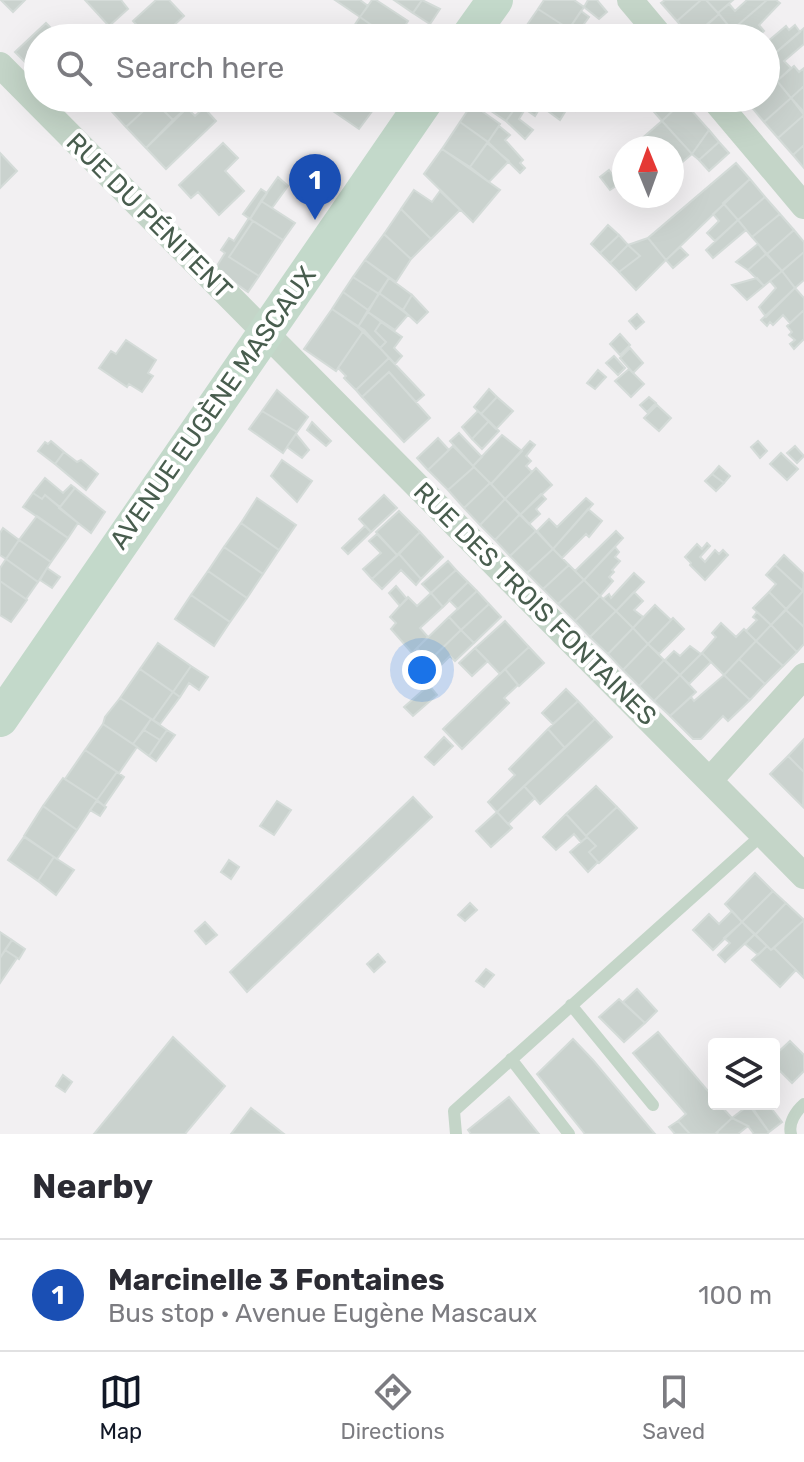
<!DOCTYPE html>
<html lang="en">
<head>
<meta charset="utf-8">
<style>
  :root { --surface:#fff; --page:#f2f2f3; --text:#2b2b33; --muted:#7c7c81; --line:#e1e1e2; --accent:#111827 }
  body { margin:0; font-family:Rubik,sans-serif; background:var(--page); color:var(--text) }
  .controls { position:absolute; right:24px; bottom:24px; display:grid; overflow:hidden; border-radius:8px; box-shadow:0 8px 32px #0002 }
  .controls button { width:72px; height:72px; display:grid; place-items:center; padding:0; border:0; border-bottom:2px solid var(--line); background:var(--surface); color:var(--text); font:40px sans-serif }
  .compass { position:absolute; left:612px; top:136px; width:72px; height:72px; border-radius:50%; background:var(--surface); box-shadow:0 8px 32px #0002; rotate:359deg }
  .you { position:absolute; left:422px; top:670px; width:28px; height:28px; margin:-20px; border:6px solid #fff; border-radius:50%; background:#1a73e8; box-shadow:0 0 0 12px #1a73e833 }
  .badge { display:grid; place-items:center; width:52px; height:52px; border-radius:50%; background:var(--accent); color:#fff; font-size:26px; font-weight:700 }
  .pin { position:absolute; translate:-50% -66px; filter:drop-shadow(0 2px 4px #0008) }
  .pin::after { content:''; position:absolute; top:42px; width:28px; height:24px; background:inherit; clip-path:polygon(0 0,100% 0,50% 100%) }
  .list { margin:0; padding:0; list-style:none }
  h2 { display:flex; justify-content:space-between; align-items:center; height:104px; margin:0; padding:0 32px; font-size:34px }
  h2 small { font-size:26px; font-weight:400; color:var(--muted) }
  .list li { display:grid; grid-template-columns:52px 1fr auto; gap:24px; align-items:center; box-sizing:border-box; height:112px; padding:0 32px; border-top:2px solid var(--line) }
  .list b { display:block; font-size:30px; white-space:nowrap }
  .list p { margin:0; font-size:26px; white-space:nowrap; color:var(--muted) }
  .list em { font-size:26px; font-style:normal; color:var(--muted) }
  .icon { flex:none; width:44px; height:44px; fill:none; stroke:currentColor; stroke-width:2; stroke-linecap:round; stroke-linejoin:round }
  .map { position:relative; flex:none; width:804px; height:1134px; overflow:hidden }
  .search { position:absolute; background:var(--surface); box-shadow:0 8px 32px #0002; left:24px; right:24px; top:24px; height:88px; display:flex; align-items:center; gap:20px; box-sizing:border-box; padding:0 28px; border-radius:44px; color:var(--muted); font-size:30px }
  .sheet { height:216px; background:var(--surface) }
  nav { display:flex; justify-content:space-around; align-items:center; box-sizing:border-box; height:112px; border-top:2px solid var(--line); background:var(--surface); font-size:22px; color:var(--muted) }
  nav a { display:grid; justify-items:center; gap:4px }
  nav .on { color:var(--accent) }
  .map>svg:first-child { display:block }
</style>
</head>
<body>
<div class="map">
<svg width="804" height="1134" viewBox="0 0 804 1134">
  <rect width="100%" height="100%" fill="#f2f0f2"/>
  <path fill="#cad2ce" stroke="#d4dbd8" stroke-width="2" d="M1,0H25L13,12Z
    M85,0H121L128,9L109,26Z
    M156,0H169L184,16L160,38H149L133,21Z
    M335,0H360L368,6L360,17Z
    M372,0H376L408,21L397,38H390L360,17Z
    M394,0H422L413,13Z
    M422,0L440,9L430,24L413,13Z
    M544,0H574L584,7L569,29L538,9Z
    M588,0H597L607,12L599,19L584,7Z
    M665,0H701L677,21L661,3Z
    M701,0H706L719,14L691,38L677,21Z
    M706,0H733L718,13Z
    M747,0H767L732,30L718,13L729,4L735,11Z
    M767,0H776L780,3L759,25L764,31L757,38H739L732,30Z
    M538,9L569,29L563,38H518Z
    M581,11L589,17L584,24L591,28L585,38L569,29Z
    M719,14L733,31L724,38H693Z
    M360,17L390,38H346Z
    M46,23L59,36L56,38H38V75L15,52Z
    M795,25L800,32L766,61V43L786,26L789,30Z
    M404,28L419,38H397Z
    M804,28V44L784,61L791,68L777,81L766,68V61Z
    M794,66L799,72L804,68V86L791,98L777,81Z
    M766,68L777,81L766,90Z
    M777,81L791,98L764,122L749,104L757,98H766V90Z
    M804,86V112L791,98Z
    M60,98H81L70,108Z
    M111,98H151L154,101L126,127L105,104Z
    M157,98H173L184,110L173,120L154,101Z
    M314,98H365L376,106L359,129Z
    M476,98H509L518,104L506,121L475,100Z
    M522,98H555L568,107L560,120L541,106L535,116L518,104Z
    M555,98H580L583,100L575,111Z
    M657,98H680L683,101L662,121L649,106Z
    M791,98L804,115L778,138L764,122Z
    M154,101L173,120L146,148L126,127Z
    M683,101L709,130L692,154L662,121Z
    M472,104L500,124L488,142L460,122Z
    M518,104L525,109L519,119L533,130L525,139L506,121Z
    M187,108L195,116L204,108L216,121L166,169L146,148Z
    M804,115V145L793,155L778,138Z
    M662,121L692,154L672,171V148H631Z
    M460,122L488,142L470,167L442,149Z
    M499,126L510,135L505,140L523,160L520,163L525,168L520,173L488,142Z
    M709,130L719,142L699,160L692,154Z
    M719,142L729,153L709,171L699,160Z
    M223,143L238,158L225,171L244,191L219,215L198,192L191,198L179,185Z
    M487,143L509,161L489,182L470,167Z
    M804,145V168L793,155Z
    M442,149L500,190L473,222L424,174Z
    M0,153L17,171L0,188Z
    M736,163L750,179L666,260L648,238Z
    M609,170L619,184L610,190L600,177Z
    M278,177L288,186L272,208L261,201Z
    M750,179L765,197L738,220L723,203Z
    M261,189L267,193L250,219L243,214Z
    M414,190L432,202L440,191L460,210L431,239L401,209Z
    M765,197L780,214L752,237L738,220Z
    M261,201L295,223L283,240L250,219Z
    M724,204L738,220L715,241L707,233L719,221L713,214Z
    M401,209L431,239L411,259L384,234Z
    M780,214L794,230L767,254L752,237Z
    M249,218L253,221L229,257L259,276L248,292L215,269L225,253L221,250L229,238L234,241Z
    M738,220L746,230L713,258L706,250Z
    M253,221L283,240L259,276L229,257Z
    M608,225L619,235L600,253L591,244Z
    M794,230L804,242V252L782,271L767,254Z
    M384,234L411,259L396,282L365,260Z
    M619,235L628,245L610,263L600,253Z
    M648,238L666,260L636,290L619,272L640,256L628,245Z
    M758,244L766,254L748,270L736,262Z
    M628,245L640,256L619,272L610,263Z
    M680,247L688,255L673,268L666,260Z
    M804,252V280L795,288L782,271Z
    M766,254L782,271L764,286L748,270Z
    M365,260L389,278L379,294L353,277Z
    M782,271L795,288L766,317L759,307L776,288L770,281Z
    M353,277L379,294L368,310L343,292Z
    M389,278L412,295L403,310L379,293Z
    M757,278L764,286L747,300L732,285Z
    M795,288L804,298V310L790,323L783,315L773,325L770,322L767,326L761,320Z
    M343,292L368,310L358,327L332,309Z
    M379,293L408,315L395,330L368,312Z
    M412,295L428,312L417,323L403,310Z
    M332,309L364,330L336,371L304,349Z
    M804,310V339L794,349L790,344L795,340L789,335L792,332L787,326Z
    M368,312L381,322L375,331L386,342L380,348L358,327Z
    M637,314L644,322L636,329L629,321Z
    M381,322L402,337L394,348L402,356L395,364L380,348L386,342L375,331Z
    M364,330L389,358L356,390L344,378L346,376L338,368Z
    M620,334L630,345L620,355L610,344Z
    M126,340L156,360L148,373L153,376L142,392L129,384L127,387L99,368L111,351L116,354Z
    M630,348L643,363L633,373L620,358Z
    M614,356L625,368L618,375L606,363Z
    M389,358L424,395L416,402L389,372L362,397L356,390Z
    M629,369L644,384L631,397L615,381Z
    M598,370L606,377L595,389L587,383Z
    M389,372L430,418L404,442L362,397Z
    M489,389L497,397L481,414L474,407Z
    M277,390L308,417L297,432L262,411Z
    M497,397L513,411L496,429L481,414Z
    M649,397L656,403L647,412L640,405Z
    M657,405L671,418L659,431L644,418Z
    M262,411L297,432L283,453L249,429Z
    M478,411L489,421L472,439L462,427Z
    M489,421L499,431L482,449L472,439Z
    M312,422L331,441L326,446L307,430Z
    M459,433L482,457L473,466L450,441Z
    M296,434L309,450L302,458L287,447Z
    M502,435L522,451L491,484L473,466Z
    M438,438L449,450L428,470L417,458Z
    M51,441L64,452L55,464L38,451L45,442L48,444Z
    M530,441L535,445L526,456L531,461L526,466L532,472L505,499L491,484Z
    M758,441L767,451L760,458L751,447Z
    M453,446L474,467L448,490L428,470Z
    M795,446L804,456L797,463L787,453Z
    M64,452L77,462L81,460L98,474L86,490L55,464Z
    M781,453L798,469L787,480L770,464Z
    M282,460L312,481L297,502L271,476Z
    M719,466L730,476L724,483L712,474Z
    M474,467L490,483L464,508L448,490Z
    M536,468L552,485L520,515L505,499Z
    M712,474L724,483L716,491L705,481Z
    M45,478L63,493L71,485L75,488L60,507L45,495L42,499L33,493Z
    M490,483L505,499L480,525L464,508Z
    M75,488L105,512L91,533L59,508Z
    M33,493L42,499L45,495L78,523L68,538L23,507Z
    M541,494L546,499L536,509L540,514L529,524L520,515Z
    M384,495L397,508L371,532L359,519Z
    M257,498L296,525L279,550L241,523Z
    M586,498L593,504L553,549L537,531L549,519L557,527Z
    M505,499L520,514L495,540L480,525Z
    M588,509L602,521L589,537L586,534L562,558L553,549Z
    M399,511L420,532L397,555L376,532Z
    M520,514L536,531L510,556L495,540Z
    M37,516L68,538L51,562L19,540Z
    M241,523L279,550L263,574L224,547Z
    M365,526L371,532L348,554L342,548Z
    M3,528L19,540L6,559L0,555V533Z
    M536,531L553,549L527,573L510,556Z
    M616,531L623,538L584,580L575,571Z
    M420,532L443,557L421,579L399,554Z
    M377,534L397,555L372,579L363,569L381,553L369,541Z
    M19,540L51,562L38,582L6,559Z
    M707,543L710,546L700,557L705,562L715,550L719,554L723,550L728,555L705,580L690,565L691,563L685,557L697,544L702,549Z
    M224,547L263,574L247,598L208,571Z
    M615,547L619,552L615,557L620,561L612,570L614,572L609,577L613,581L600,596L584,580Z
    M553,549L569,565L543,589L527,573Z
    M399,554L421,579L416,585L401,570L382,589L372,579Z
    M784,555L804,574L803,591L775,565Z
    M6,559L38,582L26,599L0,581V568Z
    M448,561L456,570L431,593L422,584Z
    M569,565L584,580L558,604L543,589Z
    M775,565L803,591L786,609L769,592L776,584L766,575Z
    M47,568L60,577L52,588L40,580Z
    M456,570L468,582L443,607L431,593Z
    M208,571L247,598L230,622L191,595Z
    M634,573L644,582L616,611L603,599L609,594L611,598Z
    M584,580L600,596L575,621L558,604Z
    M0,581L27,600L11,622L0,615Z
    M468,582L477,591L458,609L449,600Z
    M396,586L407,599L400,606L389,593Z
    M477,591L489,604L461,630L449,617Z
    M803,591L804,592V627L786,610Z
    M634,592L643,601L634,610L643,617L633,628L616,611Z
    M769,592L786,609L771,625L753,608Z
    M431,593L443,607L420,628L428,637L412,653L391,629L396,623L390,617L408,597L417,606Z
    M191,595L230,622L214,646L175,619Z
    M600,596L616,611L590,637L575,621Z
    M489,604L501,617L474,643L461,630Z
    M655,605L671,620L648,644L633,628Z
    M786,610L804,627V644L797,652L771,625Z
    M616,611L633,628L608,654L590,637Z
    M757,612L771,625L756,641L746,631L757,620L753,617Z
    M449,617L461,630L429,661L417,648Z
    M673,618L684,629L659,654L648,644Z
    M505,621L529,647L500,674L475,648Z
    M721,623L736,637L744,629L756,641L724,675L702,653L716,637L712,633Z
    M771,625L797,652L783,666L756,641Z
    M633,628L648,644L623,670L608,654Z
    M461,630L474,643L455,661L450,656L437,669L429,661Z
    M756,641L783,666L765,684L739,659Z
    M158,643L191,666L173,692L140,669Z
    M648,644L664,660L639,686L623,670Z
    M690,646L701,654L680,675L665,660L674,651L680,656Z
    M529,647L544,663L519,686L505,669Z
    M475,648L488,661L472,676L459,663Z
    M702,653L711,662L689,684L680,675Z
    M739,659L765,684L750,700L724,675Z
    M664,660L680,675L654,701L639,686Z
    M191,666L208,677L199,690L189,683L180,697L173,692Z
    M140,669L173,692L153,720L120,698Z
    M505,669L518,685L504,698L509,703L462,749L443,729Z
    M680,675L696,692L670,716L654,701Z
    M724,675L750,700L728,721L723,716L701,739H693L670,716L691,697L694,701Z
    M429,685L437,695L413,716L404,707Z
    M566,689L578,701L553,724L542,713Z
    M173,692L180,697L160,724L153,720Z
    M120,698L151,719L133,744L103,724L105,717Z
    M578,701L595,719L565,748L548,729Z
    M151,719L167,730L160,740L144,730Z
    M595,719L612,737L540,804L524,786Z
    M103,724L137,747L119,773L85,750Z
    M548,729L565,748L497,812L488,802L515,775L509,769Z
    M144,730L160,740L149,756L133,744Z
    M167,730L175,735L156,761L149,756Z
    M444,737L453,746L434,765L425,757Z
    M804,739V772L788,756Z
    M85,750L117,772L97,800L65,779Z
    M788,756L804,772L803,807L770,774Z
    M117,772L124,777L104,806L97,800Z
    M63,778L97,800L77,830L43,806Z
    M524,786L535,798L508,824L497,812Z
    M596,786L617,807L586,836L566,814Z
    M413,797L432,817L247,992L230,972Z
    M97,801L106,807L100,816L90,810Z
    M277,801L291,810L274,835L260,826Z
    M43,806L77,830L57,859L24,836Z
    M617,807L637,828L599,863L589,852L596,846L586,836Z
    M497,812L512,828L491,847L476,831Z
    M566,814L587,837L581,842L574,834L556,850L543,837Z
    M24,837L54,857L38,881L8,860Z
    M587,837L596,846L589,852L598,862L588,872L570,852Z
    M54,857L74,870L56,895L38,881Z
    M229,860L239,867L231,879L221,872Z
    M755,873L773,891L742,922L725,904Z
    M773,891L786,903L755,935L742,922Z
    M470,903L477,910L465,921L458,915Z
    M786,903L804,920L771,950L755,935Z
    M732,911L742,922L713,950L693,930L709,914L719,924Z
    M804,920V978L774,948Z
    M205,922L217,935L206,944L195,931Z
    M742,922L755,934L725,962L718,955L730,943L724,938Z
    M0,932L12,940L0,958Z
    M755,934L767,946L758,955L745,944Z
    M12,940L25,949L19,959L5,950Z
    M767,946L771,950L774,948L796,970L780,987L752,960Z
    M5,950L17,958L0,983V958Z
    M378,954L385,962L374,972L367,964Z
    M486,969L494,975L484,987L476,981Z
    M637,989L657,1011L645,1023L623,1002Z
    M619,999L645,1023L624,1042L599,1017Z
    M658,1032L714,1098V1104H719L732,1118L715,1134H690L678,1121L686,1114L633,1053Z
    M173,1037L225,1086L185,1134H94Z
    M573,1039L593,1060L655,1134H585L537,1074Z
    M790,1041L804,1055V1071L792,1083L774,1065V1056Z
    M63,1075L72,1082L65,1092L56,1086Z
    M509,1097L539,1134H471L468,1130Z
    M762,1104H768L782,1122L769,1132L754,1110Z
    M749,1105L769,1132L767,1134H754L748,1126L732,1118Z
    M251,1108L284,1134H231Z
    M732,1118L748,1126L738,1134H719L717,1132Z
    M678,1121L690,1134H675L669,1127Z"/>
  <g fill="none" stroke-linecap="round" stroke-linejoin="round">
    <path stroke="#c4d5c8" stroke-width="12" d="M571,1005L653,1105
      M511,1059L569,1134
      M456,1134L454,1111L763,834
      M791,1134C788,1123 796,1111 804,1104"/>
    <path stroke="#c4d5c8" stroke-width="26" d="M630,0L662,38
      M0,65L804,876
      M713,98L804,206
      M710,780L804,676"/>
    <path stroke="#c3d9ca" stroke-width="36" d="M468,38L495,0
      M0,719L427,98"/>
  </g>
  <g text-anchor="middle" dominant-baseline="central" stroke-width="8" stroke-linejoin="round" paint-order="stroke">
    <g font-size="26" fill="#485d4e" stroke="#fff">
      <text transform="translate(149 216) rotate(45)">RUE DU PÉNITENT</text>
      <text transform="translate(213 408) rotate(-55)">AVENUE EUGÈNE MASCAUX</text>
      <text transform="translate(535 604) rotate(45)">RUE DES TROIS FONTAINES</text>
    </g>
  </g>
</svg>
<div class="controls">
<button><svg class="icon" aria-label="layers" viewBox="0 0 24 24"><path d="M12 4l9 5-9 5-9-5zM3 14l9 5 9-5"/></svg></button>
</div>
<svg class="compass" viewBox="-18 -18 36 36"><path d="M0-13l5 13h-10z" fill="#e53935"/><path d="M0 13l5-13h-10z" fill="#7c7c81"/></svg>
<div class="you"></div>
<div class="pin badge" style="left:315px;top:220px;background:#1a4fb4">1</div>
<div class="search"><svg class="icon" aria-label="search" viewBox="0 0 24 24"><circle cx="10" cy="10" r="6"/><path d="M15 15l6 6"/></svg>Search here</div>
</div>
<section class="sheet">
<h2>Nearby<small></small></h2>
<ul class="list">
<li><span class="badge" style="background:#1a4fb4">1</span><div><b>Marcinelle 3 Fontaines</b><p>Bus stop · Avenue Eugène Mascaux</p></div><em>100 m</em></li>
</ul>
</section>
<nav>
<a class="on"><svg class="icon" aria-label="map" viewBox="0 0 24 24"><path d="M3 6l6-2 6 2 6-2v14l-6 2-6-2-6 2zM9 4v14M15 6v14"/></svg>Map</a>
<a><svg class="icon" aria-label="directions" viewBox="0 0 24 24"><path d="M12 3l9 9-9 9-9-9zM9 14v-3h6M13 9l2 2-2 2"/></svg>Directions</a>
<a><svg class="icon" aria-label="saved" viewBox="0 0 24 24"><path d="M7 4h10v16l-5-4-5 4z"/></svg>Saved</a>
</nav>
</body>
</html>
